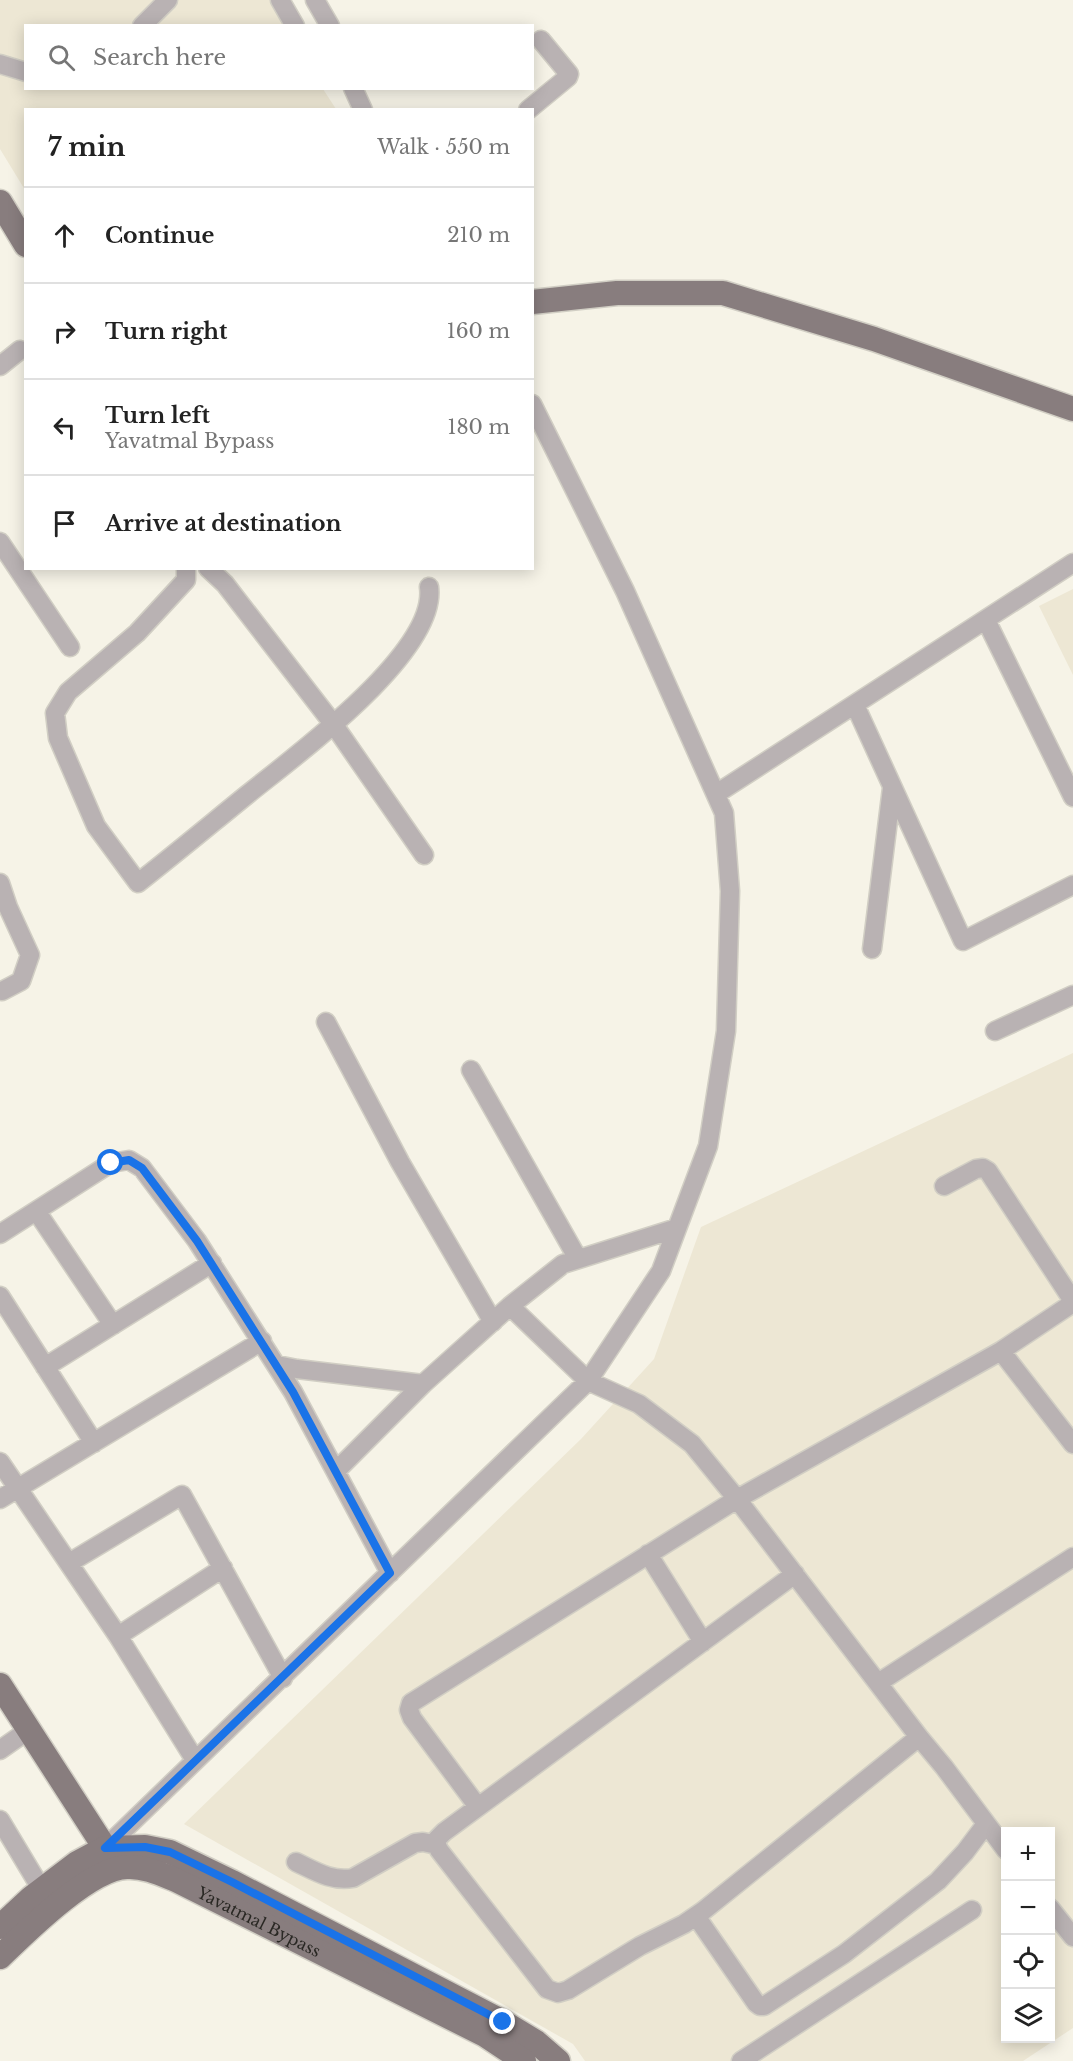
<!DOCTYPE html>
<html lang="en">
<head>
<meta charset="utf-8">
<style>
  :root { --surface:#fff; --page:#f2f2f2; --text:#222; --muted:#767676; --line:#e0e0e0 }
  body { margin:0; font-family:"Libre Baskerville",serif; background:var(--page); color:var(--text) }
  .controls { position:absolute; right:18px; bottom:18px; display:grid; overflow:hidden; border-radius:0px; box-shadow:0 3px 15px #0003 }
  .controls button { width:54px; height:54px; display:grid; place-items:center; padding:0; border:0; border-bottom:2px solid var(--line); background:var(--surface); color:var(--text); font:30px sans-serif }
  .stop { position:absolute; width:18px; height:18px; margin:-14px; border:4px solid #1a73e8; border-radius:50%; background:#fff }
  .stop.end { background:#1a73e8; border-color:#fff; box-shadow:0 2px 6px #0008 }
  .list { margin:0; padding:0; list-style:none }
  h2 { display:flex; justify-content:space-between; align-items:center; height:78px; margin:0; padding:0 24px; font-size:26px }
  h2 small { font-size:20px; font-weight:400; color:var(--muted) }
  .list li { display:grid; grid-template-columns:39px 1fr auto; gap:18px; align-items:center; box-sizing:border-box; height:96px; padding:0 24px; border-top:2px solid var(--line) }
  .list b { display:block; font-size:22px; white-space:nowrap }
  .list p { margin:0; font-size:20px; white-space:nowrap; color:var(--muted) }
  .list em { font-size:20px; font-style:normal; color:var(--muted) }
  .icon { flex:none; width:33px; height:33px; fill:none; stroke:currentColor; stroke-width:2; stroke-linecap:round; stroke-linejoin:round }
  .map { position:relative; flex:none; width:1073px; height:2061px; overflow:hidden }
  .search { position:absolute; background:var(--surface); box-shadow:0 3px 15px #0003; left:24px; top:24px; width:510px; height:66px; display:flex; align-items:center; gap:15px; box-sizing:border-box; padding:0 21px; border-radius:0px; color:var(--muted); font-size:22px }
  .panel { position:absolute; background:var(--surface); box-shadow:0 3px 15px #0003; left:24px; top:108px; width:510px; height:462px; border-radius:0px }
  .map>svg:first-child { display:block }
</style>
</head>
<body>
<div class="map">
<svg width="1073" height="2061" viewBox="0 0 1073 2061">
  <rect width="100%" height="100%" fill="#f6f3e7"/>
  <path fill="#ede7d4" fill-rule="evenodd" d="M0,0H271L286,25L26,26V88L323,89L336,109L26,110L25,190L0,149Z
    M1073,589V675L1039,606Z
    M1073,1053V2028L1023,2061H585L573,2044L184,1824L581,1439L654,1359L701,1227ZM1006,1832H1050V2038H1006Z"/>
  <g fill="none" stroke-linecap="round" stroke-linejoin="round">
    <defs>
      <path id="minor" d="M280,0L295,26
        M315,0L330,26
        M142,26L168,0
        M0,64L26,72
        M353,88L363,110
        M528,110L568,77L569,74L541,40
        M0,366L20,350
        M0,542L70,647
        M186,568V580L137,633L68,692L55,713L58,738L96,826L138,883C175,854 211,824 248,794C295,756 438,652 429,587
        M208,568L225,584L334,725L424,855
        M986,620L1073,797
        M855,705L963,941L1073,885
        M716,794L1073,563
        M0,883L8,907L30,955L21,981L2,991
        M872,949L892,788
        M326,1022L400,1162L493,1322
        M995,1031L1073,995
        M471,1070L578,1259
        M944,1186L976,1169L983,1168L988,1171L1073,1301
        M37,1212L113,1325
        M0,1234L111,1163L129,1160L142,1168L197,1241L293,1392L390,1573
        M0,1296L94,1443
        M510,1306L588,1381L639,1404L692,1444L737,1499L919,1737L944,1767L1006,1850
        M1001,1351L1073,1444
        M277,1365L297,1369L423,1384
        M45,1367L212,1263
        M0,1462L118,1636L195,1760
        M336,1471L423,1384L510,1306L563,1264L677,1228
        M0,1499L262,1341
        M648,1554L703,1642
        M69,1563L182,1495L283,1678
        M795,1574L444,1832L437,1839V1845L439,1850L547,1989L558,1993L568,1990L640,1946L684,1924L703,1911L919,1737
        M118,1636L223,1568
        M878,1683L1073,1557
        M0,1750L30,1729
        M478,1807L412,1718L409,1710L411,1703L737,1499L1001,1351L1073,1303
        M0,1820L42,1890
        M105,1848L588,1381L661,1271L708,1146L726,1031L730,891L724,813L625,591L532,404
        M296,1862C315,1871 332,1882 353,1878L415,1843L423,1842L437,1845
        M1050,1908L1073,1937
        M696,1916L756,2003L760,2006H764L844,1954L938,1881L965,1852L986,1824
        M741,2061L972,1910"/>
      <g id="major">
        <path d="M0,202L26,245"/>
        <path d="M532,302L617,293H723L874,339L1073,409"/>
        <path d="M0,1685L105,1848L108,1863"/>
        <path d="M0,1927L31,1898L77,1863L105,1848L145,1847L170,1852L232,1882L503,2022L536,2042L558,2061"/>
        <path id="s1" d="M0,1957C27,1931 90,1868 127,1867C144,1866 161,1874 176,1880L485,2035L524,2061"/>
      </g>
    </defs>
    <use href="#minor" stroke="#d1cec4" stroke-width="21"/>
    <use href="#major" stroke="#d1cec4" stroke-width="27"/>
    <use href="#minor" stroke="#b9b2b3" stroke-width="18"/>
    <use href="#major" stroke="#887d7e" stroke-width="24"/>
  </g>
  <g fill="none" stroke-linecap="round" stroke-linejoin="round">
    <path stroke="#1a73e8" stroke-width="8" d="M111,1163L129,1160L142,1168L197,1241L293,1392L390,1573L105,1848L145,1847L170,1852L232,1882L503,2022"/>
  </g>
  <g text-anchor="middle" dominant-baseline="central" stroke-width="6" stroke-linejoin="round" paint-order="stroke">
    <g font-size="16" fill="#2a2824" stroke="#fff">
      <text stroke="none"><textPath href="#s1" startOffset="302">Yavatmal Bypass</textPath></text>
    </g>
  </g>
</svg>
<div class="controls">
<button>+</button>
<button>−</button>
<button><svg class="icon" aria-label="locate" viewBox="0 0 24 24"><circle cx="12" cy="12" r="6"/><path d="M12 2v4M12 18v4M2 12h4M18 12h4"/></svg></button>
<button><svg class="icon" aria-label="layers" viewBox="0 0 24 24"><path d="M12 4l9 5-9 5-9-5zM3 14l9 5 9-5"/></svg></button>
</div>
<div class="stop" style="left:111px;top:1163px"></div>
<div class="stop end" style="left:503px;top:2022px"></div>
<div class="search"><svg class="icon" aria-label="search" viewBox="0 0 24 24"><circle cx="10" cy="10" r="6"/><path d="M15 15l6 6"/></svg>Search here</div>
<section class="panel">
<h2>7 min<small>Walk · 550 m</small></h2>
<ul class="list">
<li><svg class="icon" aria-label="ahead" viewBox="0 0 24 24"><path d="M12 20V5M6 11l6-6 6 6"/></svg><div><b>Continue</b></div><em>210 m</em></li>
<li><svg class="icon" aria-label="right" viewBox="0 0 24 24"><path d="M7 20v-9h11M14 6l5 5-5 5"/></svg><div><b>Turn right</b></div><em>160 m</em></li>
<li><svg class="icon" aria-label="left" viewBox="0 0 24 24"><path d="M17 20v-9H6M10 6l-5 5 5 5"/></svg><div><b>Turn left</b><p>Yavatmal Bypass</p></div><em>180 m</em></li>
<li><svg class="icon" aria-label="arrive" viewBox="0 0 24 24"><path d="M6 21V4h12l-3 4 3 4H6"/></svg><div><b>Arrive at destination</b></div></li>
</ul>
</section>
</div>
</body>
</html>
